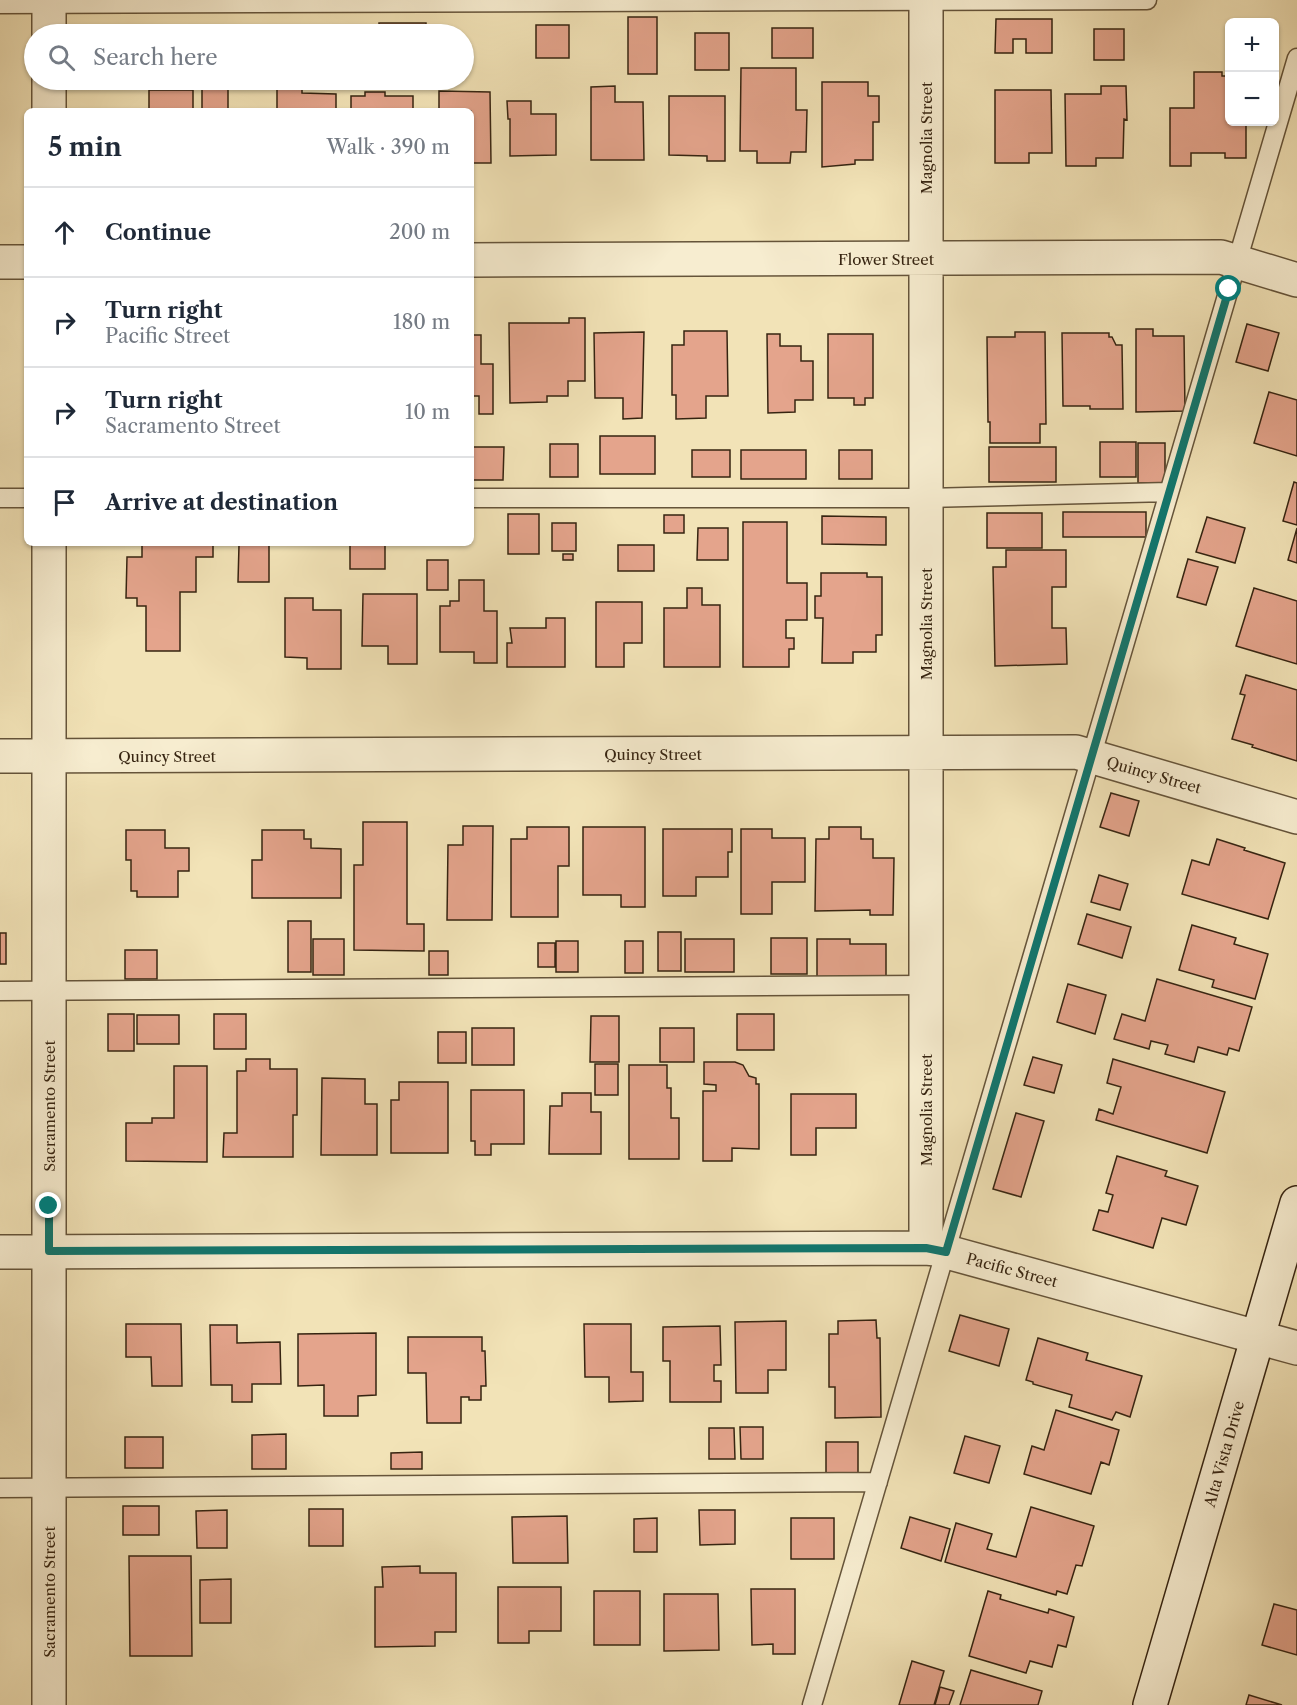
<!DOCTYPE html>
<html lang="en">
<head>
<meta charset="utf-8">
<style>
  :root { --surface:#fff; --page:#f6f6f7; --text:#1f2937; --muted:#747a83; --line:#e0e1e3 }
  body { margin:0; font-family:"Libre Caslon Text",serif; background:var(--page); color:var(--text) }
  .controls { position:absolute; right:18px; top:18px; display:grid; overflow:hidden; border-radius:9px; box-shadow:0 2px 4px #0004 }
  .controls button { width:54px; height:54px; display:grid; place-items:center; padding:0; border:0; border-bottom:2px solid var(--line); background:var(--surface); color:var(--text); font:30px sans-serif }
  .stop { position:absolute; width:18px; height:18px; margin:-14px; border:4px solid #0f766e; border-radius:50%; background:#fff }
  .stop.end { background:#0f766e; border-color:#fff; box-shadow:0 2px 6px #0008 }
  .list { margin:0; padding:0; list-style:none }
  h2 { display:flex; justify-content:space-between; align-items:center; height:78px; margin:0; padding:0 24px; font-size:26px }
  h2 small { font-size:20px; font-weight:400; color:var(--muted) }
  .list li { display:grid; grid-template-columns:39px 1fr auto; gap:18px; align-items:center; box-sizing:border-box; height:90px; padding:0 24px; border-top:2px solid var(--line) }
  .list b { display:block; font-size:22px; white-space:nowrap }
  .list p { margin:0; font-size:20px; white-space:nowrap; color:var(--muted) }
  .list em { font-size:20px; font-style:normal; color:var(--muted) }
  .icon { flex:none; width:33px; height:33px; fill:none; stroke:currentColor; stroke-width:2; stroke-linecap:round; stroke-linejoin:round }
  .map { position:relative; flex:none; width:1297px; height:1705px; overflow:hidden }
  .search { position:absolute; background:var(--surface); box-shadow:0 2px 4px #0004; left:24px; top:24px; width:450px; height:66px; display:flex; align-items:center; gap:15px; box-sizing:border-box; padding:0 21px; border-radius:33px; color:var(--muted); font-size:22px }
  .panel { position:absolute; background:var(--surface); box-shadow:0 2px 4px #0004; left:24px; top:108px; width:450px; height:438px; border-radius:9px }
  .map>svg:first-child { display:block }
</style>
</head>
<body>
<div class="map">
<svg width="1297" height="1705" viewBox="0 0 1297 1705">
  <rect width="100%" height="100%" fill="#f2e3b7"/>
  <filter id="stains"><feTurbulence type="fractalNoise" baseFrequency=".00333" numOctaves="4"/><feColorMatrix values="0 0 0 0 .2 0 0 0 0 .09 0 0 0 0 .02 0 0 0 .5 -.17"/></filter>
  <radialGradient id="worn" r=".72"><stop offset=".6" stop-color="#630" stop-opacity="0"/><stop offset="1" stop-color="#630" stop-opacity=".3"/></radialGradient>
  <path fill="#e4a48c" stroke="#362411" stroke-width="1.5" d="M628,17H657V74H628Z
    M996,19H1052V53H1026V39H1013V53H995Z
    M379,23H426V34H379Z
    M315,25H346V34H315Z
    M536,25H569V58H536Z
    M772,28H813V58H772Z
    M1094,29H1124V60H1094Z
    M140,30H195V34H140Z
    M202,30H235V34H202Z
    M695,33H729V70H695Z
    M741,68H796V110H807L806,152H791L790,163H757V151H740Z
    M1194,72H1222V76H1230V122H1246V158H1225V153H1191V166H1170V108H1194Z
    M202,80H228V110L202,111Z
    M277,80H318V82H302V93L336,94V111H277Z
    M822,82H868V96H879V122H873V160H855V164L822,167Z
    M615,86V102H643L644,160H591V87Z
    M1101,86H1126L1127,120L1124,119L1123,158H1096V166H1066L1065,94H1101Z
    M149,90H193V111H149Z
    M995,90H1051L1052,153H1029V163H995Z
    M439,91L490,92L491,163H471V111H439Z
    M365,92H385V96H413V111H351V96H365Z
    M669,96H725V161H707V156L669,155Z
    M507,101H531V114H556V155L510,156V119H508Z
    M569,318H585V381H568V396H547V402L510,403L509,323H569Z
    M1247,324L1279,333L1268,371L1236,362Z
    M1136,329H1153V336H1184L1185,411L1136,412Z
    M684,331H727L728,396H706V418L676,419V395H672V345H684Z
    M644,332L642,418L623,419V398H595L594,333Z
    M1015,332H1045L1046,424H1040V443H990V422H988L987,337H1015Z
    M1062,333H1109V337H1112L1116,345H1122L1123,409H1090V406H1063Z
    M767,334H780V346H801V361H813V400H795V412L768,413Z
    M828,334H873V398H865V405H854V398H828Z
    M471,335H481V364H493V414H479V396H472L471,403Z
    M1269,392L1297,400V456L1254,443Z
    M600,436H655V474H600Z
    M1100,442H1136V477H1100Z
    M1138,443H1165V483H1138Z
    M550,444H578V477H550Z
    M473,447H504L503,480H473Z
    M989,447H1056V482H989Z
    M692,450H730V477H692Z
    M741,450H806V479H741Z
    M839,450H872V479H839Z
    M1294,482L1297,483V525L1283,521Z
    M1063,512H1146V537H1063Z
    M987,513H1042V548H987Z
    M508,514H539V554H508Z
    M664,515H684V533H664Z
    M822,516L886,517V545L822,544Z
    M1207,517L1245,528L1235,563L1196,552Z
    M743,522H787V583H807V620H786V638H794V649H789V667H743Z
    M552,523H576V551H552Z
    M698,528H728V560H697Z
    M1297,528V563L1288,560Z
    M142,543H213V557H196V592H180V651H146V606H137V598H126L127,557H142Z
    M350,543H385V569H350Z
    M239,545H269V582H238Z
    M618,545H654V571H618Z
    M1006,550H1066V587H1052V628H1066L1067,664L995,666L993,567H1006Z
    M563,554H573V560H563Z
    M1188,559L1218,567L1206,605L1177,597Z
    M427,560H448V590H427Z
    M821,573H867V577H882V635H876V652H853V663H822L823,618H815V596H821Z
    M459,580H484V611H497V663H474V652H440V606H450V601H459Z
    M687,588H702V605H720V667H664V608H687Z
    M1254,588L1297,601V664L1236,646Z
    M363,594H417V664H388V646H362Z
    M285,598H313V610H341V669H307V658L285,657Z
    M596,602H642V643H624V667H596Z
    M546,618H565V667H507V643H512L510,628H546Z
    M1246,675L1297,690V761L1252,747L1253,745L1232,739L1245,695L1240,694Z
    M1111,793L1139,801L1129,836L1100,827Z
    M363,822H407V924H424V951L354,950V865H363Z
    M463,826H493L492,920H447L448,845H463Z
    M527,827H569V866H558V917H511V839H527Z
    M583,827H645V907H621V895H583Z
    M829,827H861V839H873V858H894L893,915H870V910L815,911L816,839H829Z
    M663,829H732V852H728V877H696V896H663Z
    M741,829H772V838H805V882H772V914H741Z
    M126,830H165V848H189V871H178V897H137V891H131V860H126Z
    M262,830H304V839H311V848L341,849V898H252V860H262Z
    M1217,839L1245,848L1244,850L1285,863L1268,919L1182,894L1192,860L1209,865Z
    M1099,875L1128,884L1120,910L1091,902Z
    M1087,914L1131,927L1122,958L1078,944Z
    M288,921H311V972H288Z
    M1192,925L1236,938L1234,944L1268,954L1255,999L1212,987L1214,980L1179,970Z
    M658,932H681V971H658Z
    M0,933H6V964H0Z
    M771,938H807V974H771Z
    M313,939H344V975H313Z
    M685,939H734V972H685Z
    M817,939H850V944H886V978H817Z
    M556,941H578V972H556Z
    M625,941H643V973H625Z
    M538,943H555V967H538Z
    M125,950H157V979H125Z
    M429,951H448V975H429Z
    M1157,979L1252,1007L1239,1051L1229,1048L1227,1055L1198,1047L1194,1062L1165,1054L1168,1045L1151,1041L1149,1049L1114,1039L1122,1014L1145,1021Z
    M1068,984L1106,995L1095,1034L1057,1022Z
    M108,1014H134V1051H108Z
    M214,1014H246V1049H214Z
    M737,1014H774V1050H737Z
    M137,1015H179V1044H137Z
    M591,1016H619V1062H590Z
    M472,1028H514V1065H472Z
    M660,1028H694V1062H660Z
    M438,1032H466V1063H438Z
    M1033,1057L1062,1065L1054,1093L1024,1085Z
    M246,1059H270V1069H297V1115H293V1157H223L224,1133H237V1071H246Z
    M1113,1059L1225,1092L1207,1153L1096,1120L1099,1109L1113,1114L1121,1087L1107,1083Z
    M704,1062H735L743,1065L749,1076L756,1078V1084H759V1149L732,1148V1161H703V1091H716V1085L704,1084Z
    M595,1064H618V1095H595Z
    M629,1065H667V1088H671V1118H679V1159H629Z
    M174,1066H207V1162L126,1161V1123H152V1118H174Z
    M322,1078L365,1079V1104H377V1155H321Z
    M399,1082H448V1153H391V1100H399Z
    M471,1090H524V1144H491V1155H475V1141H471Z
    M562,1093H591V1112H601V1154H549L550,1106H562Z
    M791,1094H856V1128H816V1155H791Z
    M1016,1113L1044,1121L1021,1197L993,1189Z
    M1117,1156L1167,1171L1165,1176L1198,1186L1186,1225L1162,1218L1153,1248L1093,1230L1099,1210L1108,1212L1113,1195L1106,1193Z
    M960,1315L1009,1329L999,1366L949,1351Z
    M876,1320L877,1338H880L881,1417L835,1418V1387H829V1334H838V1321Z
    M786,1321V1370H768V1393H736L735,1322Z
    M126,1324H181L182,1386H152L151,1357H126Z
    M584,1324H631V1372H643V1401L609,1402V1377H585Z
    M210,1325H237V1343L280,1342L281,1384H252V1402H232V1385H211Z
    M720,1326L721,1365H714V1381H721V1402H670V1361H663V1327Z
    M376,1333V1395L358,1396V1416H324V1385L298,1386V1334Z
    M408,1337H482V1351H485L486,1386H481V1400H469V1397H461V1423H427L426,1373H408Z
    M1038,1338L1088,1353L1086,1360L1142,1376L1130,1417L1116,1412L1112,1420L1069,1407L1072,1395L1033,1384V1382L1026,1380Z
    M1056,1410L1119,1430L1109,1465L1101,1462L1091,1494L1024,1474L1032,1446L1044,1450Z
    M740,1427H763V1459H741Z
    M709,1428H734L735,1459H709Z
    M286,1434V1469H252V1435Z
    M965,1436L1000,1446L989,1483L954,1473Z
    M125,1437H163V1468H125Z
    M826,1442H858V1473L826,1474Z
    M422,1452V1469H391V1453Z
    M123,1506H159V1535H123Z
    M1031,1507L1094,1526L1082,1566L1076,1565L1067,1594L1057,1591L1056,1595L945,1562L956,1523L992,1534L987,1549L1016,1557Z
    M309,1509H343V1546H309Z
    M227,1510V1548H197L196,1511Z
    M699,1510H735V1544L700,1545Z
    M567,1516L568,1563H513L512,1517Z
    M910,1517L950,1529L941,1561L901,1548Z
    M657,1518V1552H634V1519Z
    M791,1518H834V1559H791Z
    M129,1556H191L192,1656H130Z
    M420,1566V1573H456V1632H435V1646L375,1647V1587H383L382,1567Z
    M231,1579V1623H200V1580Z
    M498,1587H561V1631H529V1643H498Z
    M751,1589H795V1654H773V1644L752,1645Z
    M594,1591H640V1645H594Z
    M988,1591L1001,1595L1000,1599L1048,1613L1049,1609L1074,1617L1066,1647L1058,1645L1052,1667L1030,1661L1026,1673L969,1656Z
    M664,1594H718L719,1650L664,1651Z
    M1274,1604L1297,1610V1655L1262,1645Z
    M912,1661L944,1671L934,1705H899Z
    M971,1670L1042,1691L1038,1705H960Z
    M940,1687L954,1691L949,1705H935Z
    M1249,1695L1282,1705H1246Z"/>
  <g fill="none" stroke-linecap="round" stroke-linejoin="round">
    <defs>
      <path id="lane" d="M0,4L1147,0
        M0,498H27
        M471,498H926L1169,492
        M0,991L926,985
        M0,1488L878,1482
        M812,1705L1297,58"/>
      <path id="street" d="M49,0V34
        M926,0V1248
        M49,80V111
        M471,260L1221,257L1297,280
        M0,262H27
        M49,543V1705
        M0,756L1076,752L1297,817
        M0,1252L926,1248L936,1249L1297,1348"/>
      <path id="secondary" d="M1150,1705L1297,1203"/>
    </defs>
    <use href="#lane" stroke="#65543a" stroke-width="21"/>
    <use href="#street" stroke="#65543a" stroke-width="36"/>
    <use href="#secondary" stroke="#362411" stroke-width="36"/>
    <use href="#lane" stroke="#f7edd0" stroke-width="18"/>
    <use href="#street" stroke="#f7edd0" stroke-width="33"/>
    <use href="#secondary" stroke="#f7edd0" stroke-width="33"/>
  </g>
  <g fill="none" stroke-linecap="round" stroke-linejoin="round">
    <path stroke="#0f766e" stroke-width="8" d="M49,1206V1251L926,1248L946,1252L1229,289"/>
  </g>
  <g text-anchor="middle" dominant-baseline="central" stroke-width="4.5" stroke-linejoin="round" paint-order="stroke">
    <g font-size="15" fill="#362411" stroke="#f7edd0">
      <text transform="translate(926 138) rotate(-90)">Magnolia Street</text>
      <text x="886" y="259">Flower Street</text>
      <text transform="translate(926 624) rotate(-90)">Magnolia Street</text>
      <text x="653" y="754">Quincy Street</text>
      <text x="167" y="756">Quincy Street</text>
      <text transform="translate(1154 775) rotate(16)">Quincy Street</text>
      <text transform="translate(49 1106) rotate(-90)">Sacramento Street</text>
      <text transform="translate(926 1110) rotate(-90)">Magnolia Street</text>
      <text transform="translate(1012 1270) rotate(15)">Pacific Street</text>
      <text transform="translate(1224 1454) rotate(-74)">Alta Vista Drive</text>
      <text transform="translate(49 1592) rotate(-90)">Sacramento Street</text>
    </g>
  </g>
  <rect width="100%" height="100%" filter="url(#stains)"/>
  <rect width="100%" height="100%" fill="url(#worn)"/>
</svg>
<div class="controls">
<button>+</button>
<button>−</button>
</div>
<div class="stop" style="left:1229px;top:289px"></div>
<div class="stop end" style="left:49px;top:1206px"></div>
<div class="search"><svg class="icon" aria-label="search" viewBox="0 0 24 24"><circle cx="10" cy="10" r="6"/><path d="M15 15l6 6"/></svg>Search here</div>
<section class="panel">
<h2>5 min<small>Walk · 390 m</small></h2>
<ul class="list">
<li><svg class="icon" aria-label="ahead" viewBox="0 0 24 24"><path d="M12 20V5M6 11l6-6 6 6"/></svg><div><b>Continue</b></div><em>200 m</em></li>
<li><svg class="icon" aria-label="right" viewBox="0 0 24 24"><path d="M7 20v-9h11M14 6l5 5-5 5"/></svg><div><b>Turn right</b><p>Pacific Street</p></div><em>180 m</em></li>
<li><svg class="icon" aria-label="right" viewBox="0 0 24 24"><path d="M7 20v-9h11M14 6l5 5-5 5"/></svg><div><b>Turn right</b><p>Sacramento Street</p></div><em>10 m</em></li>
<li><svg class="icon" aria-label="arrive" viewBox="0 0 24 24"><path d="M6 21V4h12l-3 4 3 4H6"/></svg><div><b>Arrive at destination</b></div></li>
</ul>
</section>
</div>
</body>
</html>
